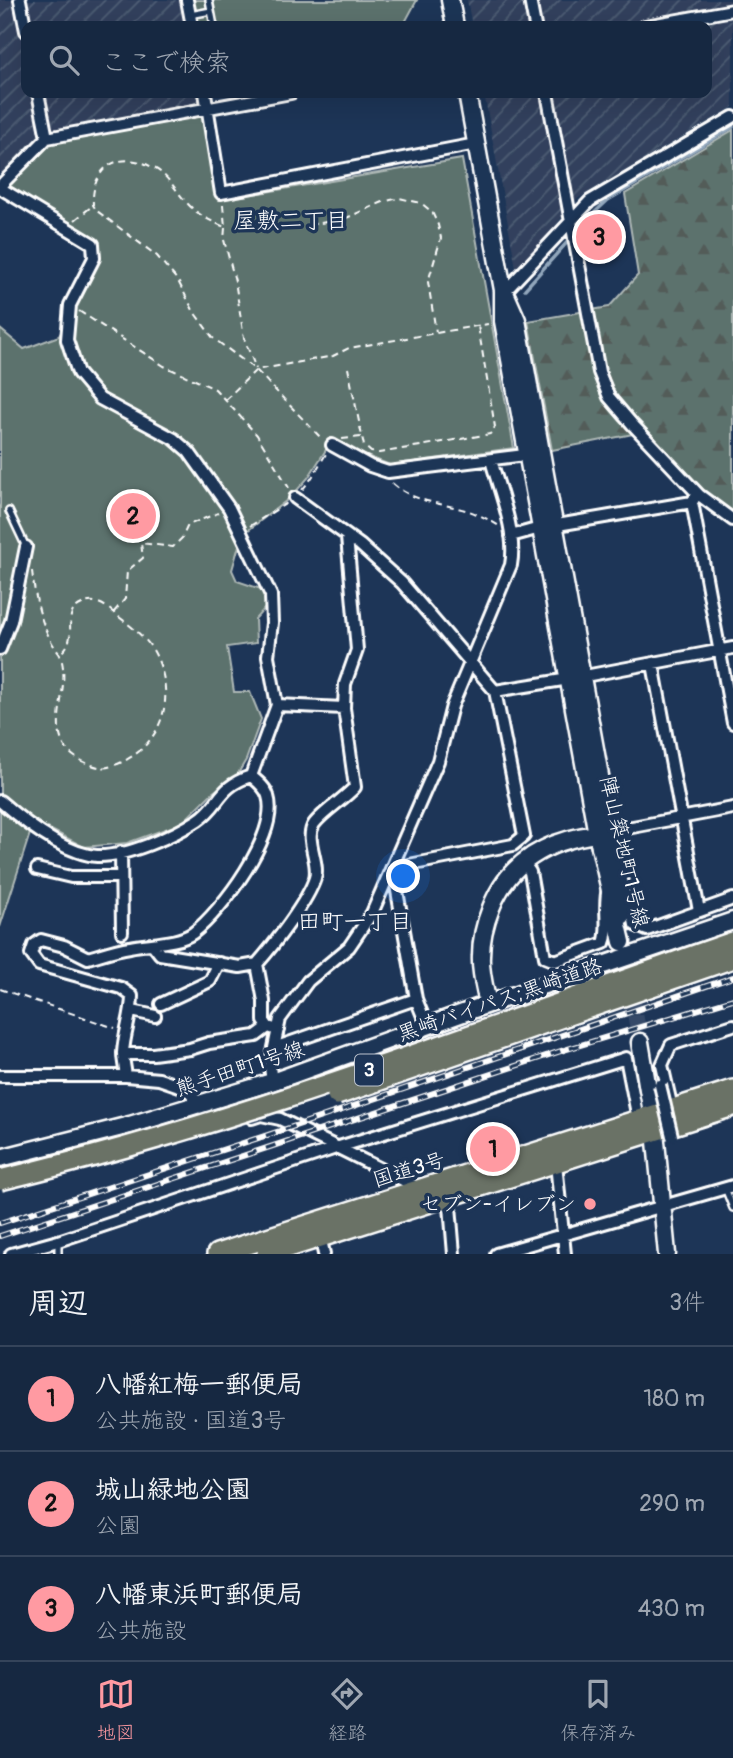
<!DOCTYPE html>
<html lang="ja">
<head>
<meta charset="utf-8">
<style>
  :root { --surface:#162841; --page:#1f3048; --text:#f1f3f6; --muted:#9ea6b1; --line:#35445a; --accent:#ff9aa2 }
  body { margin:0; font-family:Pangolin,"Klee One",sans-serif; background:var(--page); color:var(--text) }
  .you { position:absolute; left:404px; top:877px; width:24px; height:24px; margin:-18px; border:5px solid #fff; border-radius:50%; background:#1a73e8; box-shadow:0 0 0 10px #1a73e833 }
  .badge { display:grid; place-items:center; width:46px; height:46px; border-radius:50%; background:var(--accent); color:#111; font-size:23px; font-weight:700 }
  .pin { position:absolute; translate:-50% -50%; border:4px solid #fff; box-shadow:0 2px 7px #0006 }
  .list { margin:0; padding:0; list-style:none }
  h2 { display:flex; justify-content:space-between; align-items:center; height:91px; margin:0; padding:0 28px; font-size:30px }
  h2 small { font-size:23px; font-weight:400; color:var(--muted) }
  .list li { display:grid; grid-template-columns:46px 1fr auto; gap:21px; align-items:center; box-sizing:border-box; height:105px; padding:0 28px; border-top:2px solid var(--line) }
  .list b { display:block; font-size:26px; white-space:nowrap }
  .list p { margin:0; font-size:23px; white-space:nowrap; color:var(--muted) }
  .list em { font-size:23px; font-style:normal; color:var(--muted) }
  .icon { flex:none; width:38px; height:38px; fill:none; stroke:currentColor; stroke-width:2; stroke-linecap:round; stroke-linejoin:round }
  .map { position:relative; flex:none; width:733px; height:1254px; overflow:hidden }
  .search { position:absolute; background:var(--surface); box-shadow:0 7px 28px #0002; left:21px; right:21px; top:21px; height:77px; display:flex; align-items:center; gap:18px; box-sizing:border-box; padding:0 24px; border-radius:14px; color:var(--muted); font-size:26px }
  .sheet { height:406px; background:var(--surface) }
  nav { display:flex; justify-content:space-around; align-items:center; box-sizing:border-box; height:98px; border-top:2px solid var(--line); background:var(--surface); font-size:19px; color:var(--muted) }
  nav a { display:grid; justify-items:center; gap:4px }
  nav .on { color:var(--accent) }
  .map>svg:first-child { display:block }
</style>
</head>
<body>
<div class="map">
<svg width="733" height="1254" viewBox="0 0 733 1254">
  <defs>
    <pattern id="industrial-furrows" width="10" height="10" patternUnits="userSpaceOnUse" patternTransform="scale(1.75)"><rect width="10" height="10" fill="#31415d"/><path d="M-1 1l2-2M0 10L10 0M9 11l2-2" fill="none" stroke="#505e75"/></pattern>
    <pattern id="forest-firs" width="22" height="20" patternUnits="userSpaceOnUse" patternTransform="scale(1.75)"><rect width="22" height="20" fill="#5c726d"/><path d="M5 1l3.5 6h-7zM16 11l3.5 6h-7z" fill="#525b59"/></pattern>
  </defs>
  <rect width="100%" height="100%" fill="#1d3557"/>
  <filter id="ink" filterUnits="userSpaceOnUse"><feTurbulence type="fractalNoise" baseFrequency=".0143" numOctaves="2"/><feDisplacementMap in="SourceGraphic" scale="14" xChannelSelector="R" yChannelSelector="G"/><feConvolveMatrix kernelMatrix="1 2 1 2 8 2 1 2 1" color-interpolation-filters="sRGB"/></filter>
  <g filter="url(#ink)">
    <path fill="url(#industrial-furrows)" d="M0,0H181L186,26H26V93H199L201,104L41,134L0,176Z
      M467,0H733V107L577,199L520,269L516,268L484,93H707V26H472Z"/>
    <path fill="url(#forest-firs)" stroke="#aeb8b6" stroke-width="2" d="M733,130V513C699,495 674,459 648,431L552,450L528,321L609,307L638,275L625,194Z"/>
    <path fill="#5c726d" stroke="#aeb8b6" stroke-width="2" d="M193,0H417L403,26H198Z
      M198,115L204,118L218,200L462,159L514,448L390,465L331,442L308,478L291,497L242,535L232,570L237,581L264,590L266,607L255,619L256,643L227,647L234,692H250L261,719L246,760L237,775L212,793L182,823L127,843L84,847L34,821L0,927V329L24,349L59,336L101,258L96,240L5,187L49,143Z"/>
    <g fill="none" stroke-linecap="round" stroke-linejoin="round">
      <path stroke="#92a7bc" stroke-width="3.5" d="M575,231L608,200L733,127
        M525,289L571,238"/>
      <path stroke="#344968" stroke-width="16" stroke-dasharray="16 8" stroke-linecap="butt" d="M623,944L640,1042"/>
      <defs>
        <path id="lane" d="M209,0L214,26
          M190,15L211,11
          M9,511L26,547
          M725,1188L733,1208
          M58,1241V1254"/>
        <path id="street" d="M20,0L26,31
          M187,0L192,26
          M530,0L535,26
          M645,26L733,10
          M38,93L47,138
          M205,93L221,193L476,144
          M547,93L599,372L609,397L632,424L699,495L733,520
          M0,186L47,138L291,93
          M0,188L93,244L94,258L70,305L67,340L78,373L100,399L174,439L189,452L229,508L271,595L272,623L268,656L277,705L251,776
          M503,290L510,286L590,201L733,117
          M332,445L370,466L388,472L533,454
          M295,498L360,545L402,583L495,691L524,836L513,845L393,868L416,999L427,1026
          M692,502L733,723
          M511,536L540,528L692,502L694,499
          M0,649L11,621L26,547
          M653,664L699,911
          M495,691L569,679L733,648
          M277,705L344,708
          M0,801C23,821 65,854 97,856C126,857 174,836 198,820C221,805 217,787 251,776
          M606,832L733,808
          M121,852L122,932
          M523,862L530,872L545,957L555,961L604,943C610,929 603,907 608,888
          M37,869L71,877H121
          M621,891L630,900L635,925L647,930L733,899
          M153,945L160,954L240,967L257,964
          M161,1004L210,981L219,963
          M132,1011L155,1016
          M278,1030L268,1027L264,1021V1001L257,964C273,946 308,901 315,878C320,862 304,839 314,824C323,812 344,799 355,787L344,708L345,684L357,650L347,537
          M274,1048L416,999
          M123,1054H153L190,1049L209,1043L256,1036L268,1027
          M0,1076H126L159,1079L188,1089L199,1105L218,1123
          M126,1076C125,1068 123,1060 123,1053C124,1033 132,1015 132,996L121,988L39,965L31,954L34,945L41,940L64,946L88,958C102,954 116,949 130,947C147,943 178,944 193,933C221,912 280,834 268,796C266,788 257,781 251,776
          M272,1082L270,1067L280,1019L308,981L349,947L372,913L438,761L452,706L511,565C517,532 500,493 491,460
          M672,1108L662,1065L671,1045L733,1025
          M252,1118L261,1115L280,1119L421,1189
          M556,1163L565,1254
          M438,1199L450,1206L454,1254
          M320,1235L324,1254
          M11,1254L58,1241L339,1147L626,1058L638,1119
          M496,1254L733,1186"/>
        <path id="secondary" d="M450,0L455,26
          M467,93L503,290V321L597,834L622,942
          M506,295L517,320L610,831L621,891L622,916
          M488,1004C485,989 480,972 481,956C481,939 485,923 491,908C509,861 549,840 597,834
          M640,1042L655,1131L667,1254
          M0,1158L130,1125L272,1082L488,1004L733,921"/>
        <path id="highway" d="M217,1254L733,1090
          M267,1254L733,1106"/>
      </defs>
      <use href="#lane" stroke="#fff" stroke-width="10"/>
      <use href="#street" stroke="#fff" stroke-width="16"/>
      <use href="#secondary" stroke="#fff" stroke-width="21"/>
      <use href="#highway" stroke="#fff" stroke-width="24"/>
      <path stroke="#fff" stroke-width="2" stroke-dasharray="7 5" stroke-linecap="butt" d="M223,205L225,227C212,222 198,215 188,204C177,193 169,176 154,168C120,149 91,166 93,205L97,211L157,256L178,281L194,312L213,338L256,370L322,439
        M75,220L92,206
        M309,225L344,219L383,202L399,198L421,203L432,212L438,225L441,238L428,282L436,332
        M225,228L224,240L235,281L244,338L256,369
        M79,311L164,366L215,389L257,435L289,488
        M348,368L364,446L371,452L379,453L490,434L495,427L478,326
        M225,400L256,370L333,356L349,348L488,324
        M342,439L361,437
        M392,483C414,503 443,503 469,511C480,515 490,520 499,526
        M302,490L311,479L326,454
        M250,526L287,503
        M32,571C35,597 40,623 54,646C55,649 59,652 60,655C74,691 37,739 82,761C91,765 101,770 112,766C163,749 179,696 153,650C144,636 132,627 119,617C108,608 97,597 82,604C64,612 73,627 69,641C68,646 64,650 60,654
        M114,612L125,599L127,571L143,558L141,543L173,547L182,538L188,525L218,513
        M0,989L115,1028"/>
      <use href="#lane" stroke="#1d3557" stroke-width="5"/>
      <use href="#street" stroke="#1d3557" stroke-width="10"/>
      <use href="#secondary" stroke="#1d3557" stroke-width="16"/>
      <use href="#highway" stroke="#6a7266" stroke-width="19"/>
      <defs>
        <path id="rail" d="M0,1223L295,1126L733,977
          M0,1236L564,1050L733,999"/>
      </defs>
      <use href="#rail" stroke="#fff" stroke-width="6"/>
      <use href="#rail" stroke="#1d3557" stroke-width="3.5" stroke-dasharray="10" stroke-linecap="butt"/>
      <defs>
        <path id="street-bridge" d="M660,1085L672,1136"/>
        <path id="highway-bridge" d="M337,1095L733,958
          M0,1180C250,1121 490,1026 733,942"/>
      </defs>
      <use href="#street-bridge" stroke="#fff" stroke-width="16" stroke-linecap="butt"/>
      <use href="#highway-bridge" stroke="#fff" stroke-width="24" stroke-linecap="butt"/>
      <use href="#street-bridge" stroke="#1d3557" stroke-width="10"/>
      <use href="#highway-bridge" stroke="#6a7266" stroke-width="19"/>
    </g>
  </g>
  <circle fill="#ff9aa2" stroke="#1d3557" stroke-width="2.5" cx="590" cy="1204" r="7"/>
  <g text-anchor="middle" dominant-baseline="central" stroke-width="7" stroke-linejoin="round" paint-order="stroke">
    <rect fill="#1d3557" stroke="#bbc2cd" stroke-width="2" x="355" y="1054.5" width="28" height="31" rx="5"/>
    <g font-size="19" font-weight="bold" fill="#fff">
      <text x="369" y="1070">3</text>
    </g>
    <g font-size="21" fill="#fff" stroke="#1d3557">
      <text transform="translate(624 852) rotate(77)">陣山築地町1号線</text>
      <text transform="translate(500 1000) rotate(-19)">黒崎バイパス;黒崎道路</text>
      <text transform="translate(240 1069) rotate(-18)">熊手田町1号線</text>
      <text transform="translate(409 1170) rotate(-17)">国道3号</text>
    </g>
    <g font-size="21" fill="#fff" stroke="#1d3557" text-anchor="end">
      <text x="576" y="1204">セブン-イレブン</text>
    </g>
    <g font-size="23" fill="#fff" stroke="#1d3557">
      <text x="291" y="220">屋敷二丁目</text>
      <text x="355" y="921">田町一丁目</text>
    </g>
  </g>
</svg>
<div class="you"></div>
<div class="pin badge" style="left:493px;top:1149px">1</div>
<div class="pin badge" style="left:133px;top:516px">2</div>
<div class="pin badge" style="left:599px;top:237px">3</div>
<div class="search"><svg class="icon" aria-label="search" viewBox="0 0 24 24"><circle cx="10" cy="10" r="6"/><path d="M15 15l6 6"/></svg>ここで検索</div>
</div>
<section class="sheet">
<h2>周辺<small>3件</small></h2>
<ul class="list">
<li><span class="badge">1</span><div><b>八幡紅梅一郵便局</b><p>公共施設 · 国道3号</p></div><em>180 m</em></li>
<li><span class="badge">2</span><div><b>城山緑地公園</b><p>公園</p></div><em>290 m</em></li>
<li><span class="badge">3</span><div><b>八幡東浜町郵便局</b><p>公共施設</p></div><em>430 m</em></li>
</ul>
</section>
<nav>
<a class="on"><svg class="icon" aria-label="map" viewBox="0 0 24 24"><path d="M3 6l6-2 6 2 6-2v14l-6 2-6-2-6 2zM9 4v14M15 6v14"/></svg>地図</a>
<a><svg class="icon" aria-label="directions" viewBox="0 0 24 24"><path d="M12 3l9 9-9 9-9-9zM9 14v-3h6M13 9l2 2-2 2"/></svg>経路</a>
<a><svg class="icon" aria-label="saved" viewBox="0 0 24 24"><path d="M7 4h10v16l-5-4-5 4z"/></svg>保存済み</a>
</nav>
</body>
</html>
